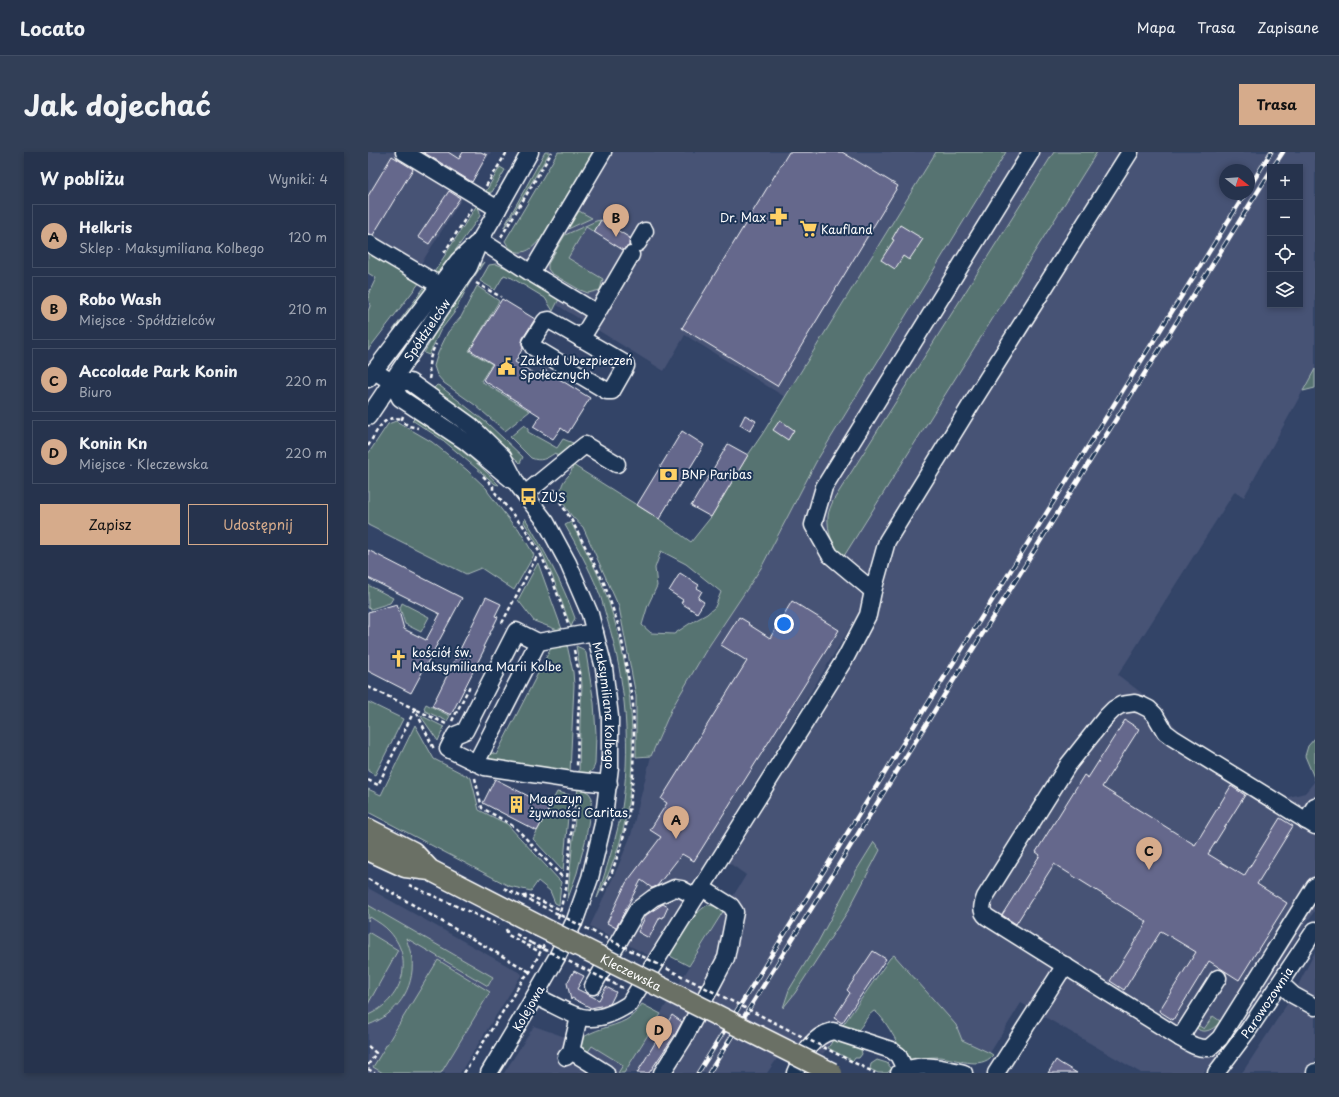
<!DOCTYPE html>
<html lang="pl">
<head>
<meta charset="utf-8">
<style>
  :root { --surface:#26334d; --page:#323f57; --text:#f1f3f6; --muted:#a4aab6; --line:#424e65; --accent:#d6ab8b }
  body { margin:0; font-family:"Playpen Sans",sans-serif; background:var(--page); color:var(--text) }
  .controls { position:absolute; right:12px; top:12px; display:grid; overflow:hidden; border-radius:0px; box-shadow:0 2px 6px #0003 }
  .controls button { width:36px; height:36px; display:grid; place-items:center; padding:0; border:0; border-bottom:1px solid var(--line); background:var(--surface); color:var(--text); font:20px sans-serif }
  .compass { position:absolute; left:851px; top:12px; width:36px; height:36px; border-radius:50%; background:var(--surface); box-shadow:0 2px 6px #0003; rotate:107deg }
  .you { position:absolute; left:416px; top:472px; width:14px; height:14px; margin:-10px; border:3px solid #fff; border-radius:50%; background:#1a73e8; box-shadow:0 0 0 6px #1a73e833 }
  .badge { display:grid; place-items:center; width:26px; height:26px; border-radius:50%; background:var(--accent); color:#111; font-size:13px; font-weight:700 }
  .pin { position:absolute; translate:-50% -33px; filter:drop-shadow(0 1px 2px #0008) }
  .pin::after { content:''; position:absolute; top:21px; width:14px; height:12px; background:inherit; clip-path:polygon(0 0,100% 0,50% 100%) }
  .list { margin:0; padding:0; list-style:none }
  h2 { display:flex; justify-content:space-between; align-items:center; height:52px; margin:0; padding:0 16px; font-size:17px }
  h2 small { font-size:13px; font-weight:400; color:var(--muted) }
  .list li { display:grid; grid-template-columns:26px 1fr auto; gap:12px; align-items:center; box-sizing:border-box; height:64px; margin:0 8px 8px; padding:0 8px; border:1px solid var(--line); border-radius:0px }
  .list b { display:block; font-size:15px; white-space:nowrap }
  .list p { margin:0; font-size:13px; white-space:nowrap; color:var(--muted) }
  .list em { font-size:13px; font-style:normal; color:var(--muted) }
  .actions { display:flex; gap:8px; padding:12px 16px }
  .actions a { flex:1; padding:9px 0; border:1px solid var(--accent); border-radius:0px; text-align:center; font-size:14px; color:var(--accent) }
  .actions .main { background:var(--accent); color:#111 }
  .icon { flex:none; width:22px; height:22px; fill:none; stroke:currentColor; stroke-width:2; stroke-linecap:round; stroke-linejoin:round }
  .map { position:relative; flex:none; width:947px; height:921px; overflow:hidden; border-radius:0px }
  header { display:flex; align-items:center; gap:24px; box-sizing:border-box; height:56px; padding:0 20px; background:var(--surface); border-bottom:1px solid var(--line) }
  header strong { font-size:19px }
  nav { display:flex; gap:22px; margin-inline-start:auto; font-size:14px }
  .intro { display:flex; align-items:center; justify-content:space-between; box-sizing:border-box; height:96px; padding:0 24px }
  h1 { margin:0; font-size:28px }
  .button { padding:10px 18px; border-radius:0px; background:var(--accent); color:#111; font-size:14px; font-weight:700 }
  main { display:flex; gap:24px; padding:0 24px }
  aside { flex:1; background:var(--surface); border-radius:0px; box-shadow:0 2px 6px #0003 }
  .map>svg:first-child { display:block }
</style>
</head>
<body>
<header>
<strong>Locato</strong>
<nav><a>Mapa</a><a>Trasa</a><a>Zapisane</a></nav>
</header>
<div class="intro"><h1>Jak dojechać</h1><a class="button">Trasa</a></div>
<main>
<aside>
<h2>W pobliżu<small>Wyniki: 4</small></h2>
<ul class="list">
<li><span class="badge">A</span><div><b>Helkris</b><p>Sklep · Maksymiliana Kolbego</p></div><em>120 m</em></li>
<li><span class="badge">B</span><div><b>Robo Wash</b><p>Miejsce · Spółdzielców</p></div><em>210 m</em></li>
<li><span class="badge">C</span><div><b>Accolade Park Konin</b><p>Biuro</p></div><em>220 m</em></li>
<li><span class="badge">D</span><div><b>Konin Kn</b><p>Miejsce · Kleczewska</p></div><em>220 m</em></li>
</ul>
<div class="actions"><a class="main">Zapisz</a><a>Udostępnij</a></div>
</aside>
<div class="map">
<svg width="947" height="921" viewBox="0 0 947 921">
  <rect width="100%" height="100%" fill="#334467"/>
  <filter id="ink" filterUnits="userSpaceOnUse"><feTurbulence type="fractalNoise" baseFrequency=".025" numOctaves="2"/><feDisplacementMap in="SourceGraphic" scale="8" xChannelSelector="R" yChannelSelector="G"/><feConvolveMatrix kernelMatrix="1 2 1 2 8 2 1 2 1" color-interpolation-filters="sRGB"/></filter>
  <g filter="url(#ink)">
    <path fill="#465275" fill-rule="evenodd" d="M0,0H123L51,115L0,86Z
      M190,0H568L417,245L317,183L296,219L189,153L191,147L144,118L128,112L140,95L137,89Z
      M638,0H947V217L876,345L867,339L750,523L788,552L812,580L909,641L921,645L937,641L947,629V758L856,899L835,921H773L653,851L622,901L594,888L588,873L526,803L521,805L455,902L423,887L399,921H256L378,723L357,708L459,550L489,501L498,483L483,474L300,775L284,805L222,774L249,717L263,683L283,604L304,556L337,500L393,416L448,310ZM902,15H932V153H902ZM857,18H881V42H857Z
      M0,736L154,822L92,921H0Z
      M947,800V921H874L925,843Z
      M166,874L200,886L212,891L273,884L250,921H136Z"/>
    <path fill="#567371" stroke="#aab9b8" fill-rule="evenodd" d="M177,0H182L136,76V75Z
      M190,0H228L174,90L171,88C161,102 146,106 137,89Z
      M568,0H638L448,310L393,416L337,500L304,556L283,604L268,605V544L251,455L215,375C203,365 186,345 196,329C197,327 199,326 200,324C203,322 204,317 205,313L291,367L323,390L343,365L380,303L395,281ZM293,399L318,412L353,440L347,455L339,462L321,472L306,482L283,481L274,473L280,453L289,434L287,416Z
      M686,0H729L476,404C464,395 459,379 460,364C460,360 463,354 465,349Z
      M132,15L137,18L124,40L117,41Z
      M109,53L112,60V64L71,121L68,123L65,122Z
      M211,59L224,66L200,77Z
      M233,68L226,80L218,75L200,106L235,127L232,138L220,141L212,138L183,121L180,117V112L197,83L228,69Z
      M0,99L52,130L0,198V159L2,154L0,143L8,126L0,121Z
      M116,110L100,134L86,161L72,179L61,203L56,201L67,181L109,116Z
      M128,112L144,118L191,147L185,159L177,146L144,126L136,123L127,138L112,129L121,113Z
      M58,133L59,136L27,179L25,178Z
      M109,134L131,149L101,199L124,212L113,229L162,259L137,279L107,253L76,231L69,223L66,214L70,201L80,180L93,165Z
      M947,217V236L935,239Z
      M69,233L72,234L119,271L155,305L152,311L115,275L68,239L66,236Z
      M47,265C77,285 106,306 131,333L127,332L76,289L44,268Z
      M28,269L64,290L99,318L119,337L120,340L146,374L150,376L166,403L146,438L113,416L98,422L0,373V302L20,272Z
      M156,273L160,276V280L189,296L195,287L205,291L190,305L187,301C178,307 173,310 163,306L142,285Z
      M157,366C176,398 194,430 207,466L203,475L184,423L174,400L156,370Z
      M203,370C214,392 227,414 236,437C265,514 274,611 252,690C246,710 238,728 229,746C238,718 247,690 253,662C264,598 258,528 239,467C236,457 234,447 230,438C221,416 209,394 197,373Z
      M170,411L195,480L166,469L150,448Z
      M0,433L25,446L22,451L3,457L0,456Z
      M34,451L61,465L53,480L37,472L32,456Z
      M185,492L199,493L205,520L206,533L202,622L123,609L119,603L120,599L128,603Z
      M208,494L215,497L218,501L226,551L228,581L227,612C225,620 220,623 211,623L212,568L214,534L213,521Z
      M0,550L35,567L7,623L0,619Z
      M58,552L82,564L79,569L57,559L56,556Z
      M52,563L76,575L70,589Z
      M47,573L66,607L103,626L111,658L139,672L193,730L191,753L187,751L182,739L170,729L163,739L141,734L0,660V637L13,643Z
      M947,586V628L937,604L940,594Z
      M210,635L221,641L224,646L218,686L209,721L199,749Z
      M189,640L202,643L195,719L165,687Z
      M506,690L512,698L480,759L427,841L415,856L421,838L450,790L488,719Z
      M0,753L125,825L120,834L38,786C40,793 43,800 44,807C47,837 28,863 0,873V863C33,849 48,809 22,780C17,774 10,770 2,765L0,769Z
      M339,753C346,754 351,754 356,758L321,814L302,804C312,786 322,764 339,753Z
      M0,780L30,798L0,852Z
      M526,803L588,873L594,888L622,901L625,903C612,919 588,906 571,905C560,905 550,906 539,909C534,899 515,862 506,859C498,864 496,873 489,879L477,877L475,873L522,806Z
      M70,808L122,840L73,921H15L5,915Z
      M274,852L293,862L256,921H250L255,913L224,894L219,901L213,896L212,888C226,876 243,876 258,868C265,864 269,859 274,852Z
      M845,864L852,869C848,877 832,885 827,873L828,872L836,877Z
      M467,885L485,891L493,898L494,902L491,906H487L485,909L460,896Z
      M509,908L519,911L524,917L519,921H510L502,917L503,912Z"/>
    <path fill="#65678c" stroke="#fff" d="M55,0H80L91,7L95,0H113L119,3L104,30Z
      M421,0H474L530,34L409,234L314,176Z
      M24,4L45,17L5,83L0,82V44Z
      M81,39L92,46L61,92L50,85Z
      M233,68L262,86L261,94L255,98L226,80Z
      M532,73L555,87L541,108L535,104L527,117L513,108L526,88L524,87Z
      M134,147L167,167L155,186L154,191L155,196L147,210L170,224L175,217L222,246L200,281L193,276L185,287L165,275L172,264L115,228L125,212L102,198Z
      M377,263L388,269L382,279L372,273Z
      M412,268L426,278L420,288L405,278Z
      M314,279L336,293L291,367L269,353Z
      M360,292L380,303L343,365L323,354Z
      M0,398L94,446L43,541L0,519V460L29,452L36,477L58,488L72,462L0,426Z
      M312,421L331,433L329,436L334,439L330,446L336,450L329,461L313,451L315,448L301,439Z
      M118,445L133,452L127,464L130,465L115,495L117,496L83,563L64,554Z
      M424,449L471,478L326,709L314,702L289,734L284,736L273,728L248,776L239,771L258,731L293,685L282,678L299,651L293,647L379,509L353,493L371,465L381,471L380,472L402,486Z
      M757,568L771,577L734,635L827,693L863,634L877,643L840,702L876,724L912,666L925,674L889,732L919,751L871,828L841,809L805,868L791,859L828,800L793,779L756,838L742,829L779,770L686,712L648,772L634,763L672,703L668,700L716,623L720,626Z
      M127,627L182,655L169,679L115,651Z
      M295,752L300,755L295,766L292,765L281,786L270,780L278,763Z
      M505,799L518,807L474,871L466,866L482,841L479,838Z
      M206,819L216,824L209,837L231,848L238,835L248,840L242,852L223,856L204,846L203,848L199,831Z
      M304,863L314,870L308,881L281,921H269Z
      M688,908L692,911L709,921H680Z"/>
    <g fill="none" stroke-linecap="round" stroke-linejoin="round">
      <defs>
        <g id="minor">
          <path d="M36,0L130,57"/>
          <path d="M112,88L163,121L235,0"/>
          <path d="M0,91L71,133"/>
          <path d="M270,91L277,79"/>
          <path d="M163,121L229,161L213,187"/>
          <path d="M229,161L263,103"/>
          <path d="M181,168L256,211L258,214L256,218L244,239H239L165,195L163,191L177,169Z"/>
          <path id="s1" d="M6,219L24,230H42L103,274L135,305L149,332L178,370L200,411L222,462L236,516L242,565V615L235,672L222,726L207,768L189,805L157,861L121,921"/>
          <path d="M0,227L90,109L108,92"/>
          <path d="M24,230L32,246L97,289L144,328"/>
          <path id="s2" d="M0,265L101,115L112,88L125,66L162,0"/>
          <path d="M157,342L217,293L249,312"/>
          <path d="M505,439L462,403L445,373L456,335L663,0"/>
          <path d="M227,480L170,490L148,479L97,579L87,583L80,597L117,615L204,628L241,632"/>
          <path d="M108,611L170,490"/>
          <path d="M938,669L947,654"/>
          <path d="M947,674L805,586L797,580L787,563L781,557L773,553L767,551L753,553L746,557L738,565L700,613L617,745C614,753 612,759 619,765L812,886C822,892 829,897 841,896L852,886L947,734"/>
          <path d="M912,831L925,843L947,855"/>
          <path d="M225,834L269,758L285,746L307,736L313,737L328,745"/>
          <path d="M167,844C207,862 219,879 261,852L478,505L500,463L505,439L519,389L607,246L762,0"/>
          <path d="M812,886L850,826"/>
          <path d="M203,899L238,921"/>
          <path d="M198,905L203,899L211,865"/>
          <path d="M294,921L315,888L358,806L367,760L363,754L334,736"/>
          <path d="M427,921C434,903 444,884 465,879L523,898L530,903L537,917"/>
          <path d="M531,921C552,909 574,916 596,921"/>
          <path d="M628,921L697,813"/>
          <path id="s3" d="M848,921L881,877L947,778"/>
          <path d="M947,921V920"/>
        </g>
        <path id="major" d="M0,677L45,700L62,718L171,774
          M0,698L37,715L62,718"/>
      </defs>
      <use href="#minor" stroke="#fff" stroke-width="19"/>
      <use href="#major" stroke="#fff" stroke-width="23"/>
      <path stroke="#fff" stroke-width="2.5" stroke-dasharray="4 3" stroke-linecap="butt" d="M118,34L139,0
        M133,85L184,0
        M76,101L104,56
        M108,131L133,145
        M61,227L62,222C59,212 63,202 68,192
        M35,264L34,267L35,270L41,274L50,276
        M0,294C9,280 14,262 34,267
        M115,324L125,334V338L151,370L154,372L172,401L185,430L200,471
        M186,337L189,345L204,369L236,431L252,478L265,552L266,583L265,623L261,660L254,691L244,720L233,742
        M134,471L169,404
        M206,498L211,521L212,534L210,567L209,616
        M0,535L47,557L66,597
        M84,569L102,534
        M107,626L114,656L139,670L149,677L195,726
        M0,628L10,633L47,557L80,573
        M0,727L162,820
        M41,733L131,773
        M136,736L154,745L160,743L193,758
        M155,745L180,757
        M190,766C194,756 194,746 198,737L207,643
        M138,777L140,783L172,800
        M148,782L163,791
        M0,894L8,901L0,913
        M0,917L7,921
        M96,921L156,826L162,820L176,793"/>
      <use href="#minor" stroke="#1d3557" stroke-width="16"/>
      <use href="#major" stroke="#6b7065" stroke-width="20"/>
      <defs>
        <path id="rail" d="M905,15L915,0
          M881,36L903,0
          M330,921L877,42
          M341,921L902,20"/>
      </defs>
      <use href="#rail" stroke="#fff" stroke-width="4.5"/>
      <use href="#rail" stroke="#1d3557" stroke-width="3" stroke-dasharray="9" stroke-linecap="butt"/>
      <defs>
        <g id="major-bridge">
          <path id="s4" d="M171,774L464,921"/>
        </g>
      </defs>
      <use href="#major-bridge" stroke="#fff" stroke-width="23" stroke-linecap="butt"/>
      <path stroke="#fff" stroke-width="2.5" stroke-dasharray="4 3" stroke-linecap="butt" d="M180,757L507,921
        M163,791L257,837"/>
      <use href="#major-bridge" stroke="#6b7065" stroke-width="20"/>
    </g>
  </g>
  <defs>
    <symbol id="pharmacy-bare" viewBox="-9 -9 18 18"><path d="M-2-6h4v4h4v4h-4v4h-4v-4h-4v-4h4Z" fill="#ffd166" stroke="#1d3557" stroke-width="2.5" paint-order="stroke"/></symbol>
    <symbol id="supermarket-bare" viewBox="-9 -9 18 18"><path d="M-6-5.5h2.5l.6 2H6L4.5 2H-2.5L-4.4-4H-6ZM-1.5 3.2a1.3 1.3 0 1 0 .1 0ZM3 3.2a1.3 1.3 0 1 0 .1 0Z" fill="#ffd166" stroke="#1d3557" stroke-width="2.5" paint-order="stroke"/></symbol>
    <symbol id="civic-bare" viewBox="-9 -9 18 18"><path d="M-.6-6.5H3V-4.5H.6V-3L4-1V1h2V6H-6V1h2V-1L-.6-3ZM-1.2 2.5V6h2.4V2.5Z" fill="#ffd166" stroke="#1d3557" stroke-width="2.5" paint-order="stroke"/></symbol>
    <symbol id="bank-bare" viewBox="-9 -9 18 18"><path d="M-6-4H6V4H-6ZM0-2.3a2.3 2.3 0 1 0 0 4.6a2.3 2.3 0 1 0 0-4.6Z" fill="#ffd166" stroke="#1d3557" stroke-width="2.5" paint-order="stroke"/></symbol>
    <symbol id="bus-bare" viewBox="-9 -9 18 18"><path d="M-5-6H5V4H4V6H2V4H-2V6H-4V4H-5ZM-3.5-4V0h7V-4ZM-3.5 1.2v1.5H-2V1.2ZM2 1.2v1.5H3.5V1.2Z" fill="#ffd166" stroke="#1d3557" stroke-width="2.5" paint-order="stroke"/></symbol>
    <symbol id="church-bare" viewBox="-9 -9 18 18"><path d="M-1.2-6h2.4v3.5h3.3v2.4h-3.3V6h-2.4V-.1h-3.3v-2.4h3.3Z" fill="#ffd166" stroke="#1d3557" stroke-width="2.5" paint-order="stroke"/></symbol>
    <symbol id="building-bare" viewBox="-9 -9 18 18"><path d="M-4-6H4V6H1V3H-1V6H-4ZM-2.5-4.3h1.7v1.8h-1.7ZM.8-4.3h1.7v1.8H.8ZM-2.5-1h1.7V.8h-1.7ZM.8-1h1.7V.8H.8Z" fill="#ffd166" stroke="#1d3557" stroke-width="2.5" paint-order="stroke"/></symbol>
  </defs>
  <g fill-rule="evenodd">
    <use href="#pharmacy-bare" x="398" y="52" width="25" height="25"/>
    <use href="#supermarket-bare" x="428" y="64" width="25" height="25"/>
    <use href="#civic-bare" x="126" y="202" width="25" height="25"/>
    <use href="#bank-bare" x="288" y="310" width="25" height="25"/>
    <use href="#bus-bare" x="148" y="332" width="25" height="25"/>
    <use href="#church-bare" x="18" y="494" width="25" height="25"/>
    <use href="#building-bare" x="136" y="640" width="25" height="25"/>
  </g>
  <g text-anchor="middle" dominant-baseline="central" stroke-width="4" stroke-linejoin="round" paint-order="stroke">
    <g font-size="12" fill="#fff" stroke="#1d3557" text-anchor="start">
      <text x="398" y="65" text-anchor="end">Dr. Max</text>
      <text x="453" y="77">Kaufland</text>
      <text x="152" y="208">Zakład Ubezpieczeń<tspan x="152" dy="14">Społecznych</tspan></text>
      <text x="313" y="322">BNP Paribas</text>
      <text x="173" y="345">ZUS</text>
      <text x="44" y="500">kościół św.<tspan x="44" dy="14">Maksymiliana Marii Kolbe</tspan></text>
      <text x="161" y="646">Magazyn<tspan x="161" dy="14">żywności Caritas</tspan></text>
    </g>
    <g font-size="12" fill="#fff" stroke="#1d3557">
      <text stroke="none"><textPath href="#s2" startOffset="105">Spółdzielców</textPath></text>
      <text stroke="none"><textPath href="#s1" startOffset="432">Maksymiliana Kolbego</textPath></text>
      <text stroke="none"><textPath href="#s4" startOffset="103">Kleczewska</textPath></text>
      <text stroke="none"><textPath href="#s3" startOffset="87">Parowozownia</textPath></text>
      <text transform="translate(160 856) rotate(-60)">Kolejowa</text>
    </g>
  </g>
</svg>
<div class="controls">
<button>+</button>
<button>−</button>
<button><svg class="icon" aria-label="locate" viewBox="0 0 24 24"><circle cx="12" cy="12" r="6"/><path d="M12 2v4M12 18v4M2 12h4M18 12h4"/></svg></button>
<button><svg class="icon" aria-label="layers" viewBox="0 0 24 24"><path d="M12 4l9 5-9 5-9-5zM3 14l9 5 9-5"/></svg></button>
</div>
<svg class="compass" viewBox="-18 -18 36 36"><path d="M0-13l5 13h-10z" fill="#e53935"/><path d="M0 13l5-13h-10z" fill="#a4aab6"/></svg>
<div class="you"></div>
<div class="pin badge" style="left:308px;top:687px">A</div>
<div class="pin badge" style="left:248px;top:85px">B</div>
<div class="pin badge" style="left:781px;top:718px">C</div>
<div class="pin badge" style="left:291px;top:897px">D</div>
</div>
</main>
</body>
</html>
